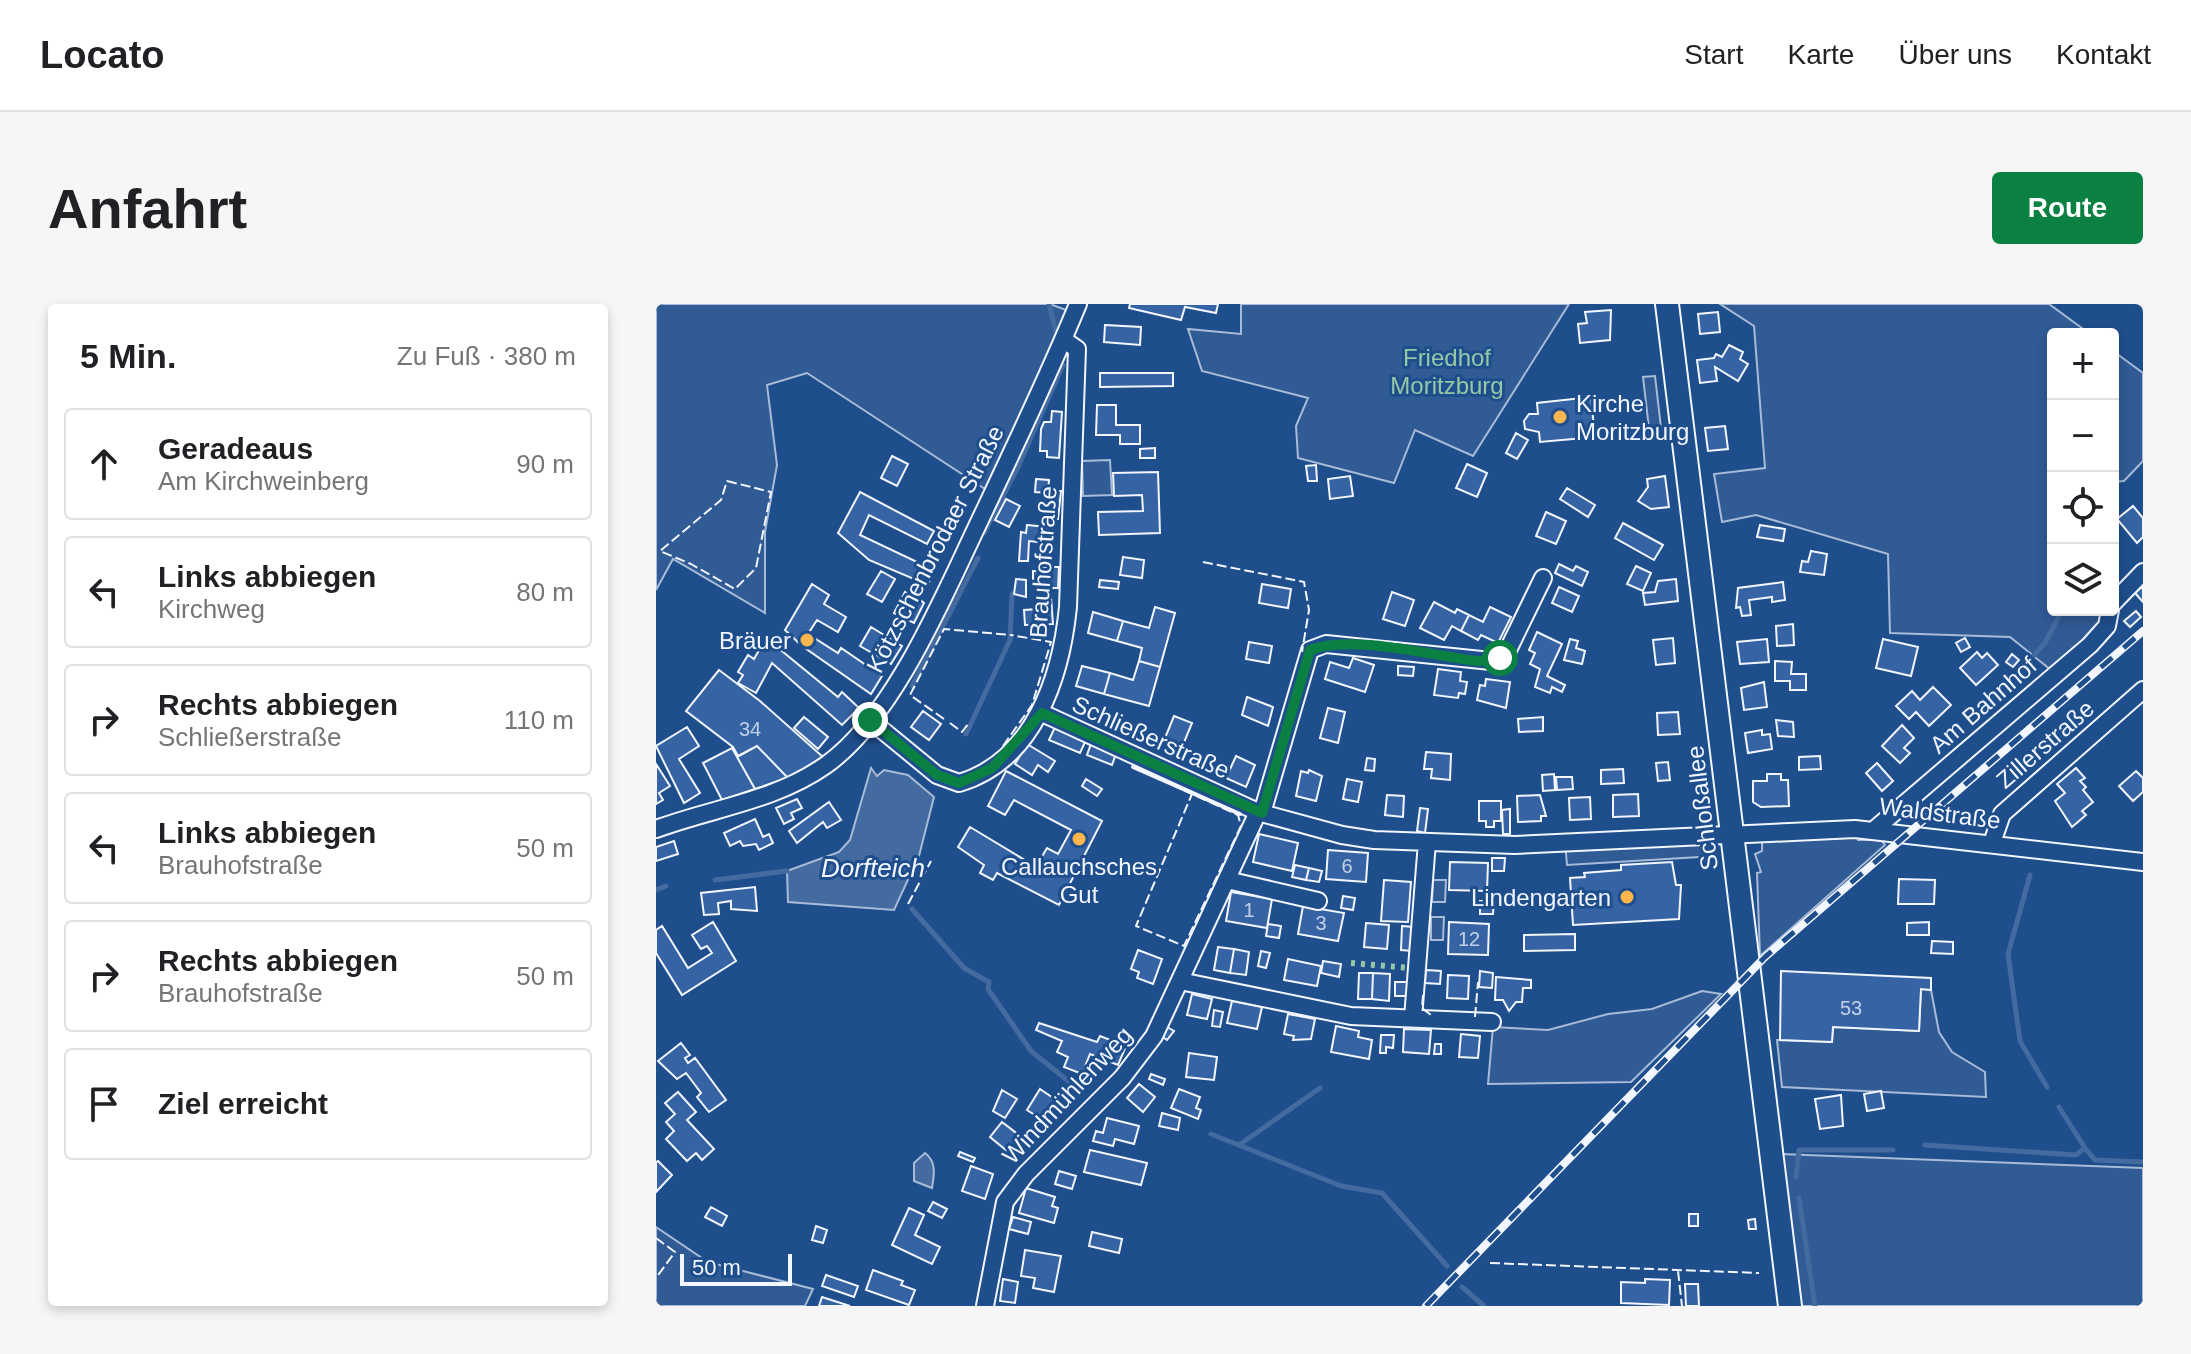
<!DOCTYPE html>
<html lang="de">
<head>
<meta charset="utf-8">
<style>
  :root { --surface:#fff; --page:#f6f6f6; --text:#202124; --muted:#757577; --line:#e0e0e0; --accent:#0b8043 }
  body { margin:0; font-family:Helvetica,sans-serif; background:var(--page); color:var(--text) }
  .controls { position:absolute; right:24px; top:24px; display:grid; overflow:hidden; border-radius:8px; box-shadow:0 4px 12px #0003 }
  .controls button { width:72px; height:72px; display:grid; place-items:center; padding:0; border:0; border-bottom:2px solid var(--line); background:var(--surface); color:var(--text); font:40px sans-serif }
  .scale { position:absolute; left:24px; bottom:20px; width:112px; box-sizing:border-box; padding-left:8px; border:4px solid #f2f6ff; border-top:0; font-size:22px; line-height:28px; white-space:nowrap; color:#f2f6ff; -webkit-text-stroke:6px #1f4e8c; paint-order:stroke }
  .stop { position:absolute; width:24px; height:24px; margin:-18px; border:6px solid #0b8043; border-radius:50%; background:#fff }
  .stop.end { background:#0b8043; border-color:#fff; box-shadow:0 2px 8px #0008 }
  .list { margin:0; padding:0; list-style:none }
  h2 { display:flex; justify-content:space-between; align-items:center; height:104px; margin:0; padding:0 32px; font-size:34px }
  h2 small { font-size:26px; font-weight:400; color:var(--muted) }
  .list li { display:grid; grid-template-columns:52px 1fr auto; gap:24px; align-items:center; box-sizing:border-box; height:112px; margin:0 16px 16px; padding:0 16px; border:2px solid var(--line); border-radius:8px }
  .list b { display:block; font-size:30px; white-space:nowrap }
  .list p { margin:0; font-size:26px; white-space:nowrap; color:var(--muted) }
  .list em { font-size:26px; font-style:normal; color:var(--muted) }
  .icon { flex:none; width:44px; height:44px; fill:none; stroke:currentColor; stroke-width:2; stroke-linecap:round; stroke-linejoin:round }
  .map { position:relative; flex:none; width:1487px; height:1002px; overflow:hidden; border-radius:8px }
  header { display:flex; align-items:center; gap:48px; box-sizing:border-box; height:112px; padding:0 40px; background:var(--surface); border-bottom:2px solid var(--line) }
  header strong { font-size:38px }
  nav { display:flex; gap:44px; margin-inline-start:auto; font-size:28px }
  .intro { display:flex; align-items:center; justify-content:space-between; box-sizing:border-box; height:192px; padding:0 48px }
  h1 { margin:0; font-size:56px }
  .button { padding:20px 36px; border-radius:8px; background:var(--accent); color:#fff; font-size:28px; font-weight:700 }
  main { display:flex; gap:48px; padding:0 48px }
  aside { flex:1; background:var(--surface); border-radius:8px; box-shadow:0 4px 12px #0003 }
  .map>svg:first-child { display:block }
</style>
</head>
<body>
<header>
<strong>Locato</strong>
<nav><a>Start</a><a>Karte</a><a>Über uns</a><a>Kontakt</a></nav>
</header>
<div class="intro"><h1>Anfahrt</h1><a class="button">Route</a></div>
<main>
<aside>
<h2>5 Min.<small>Zu Fuß · 380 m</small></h2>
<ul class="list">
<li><svg class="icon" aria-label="ahead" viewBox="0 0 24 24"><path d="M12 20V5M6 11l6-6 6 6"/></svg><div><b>Geradeaus</b><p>Am Kirchweinberg</p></div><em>90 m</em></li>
<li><svg class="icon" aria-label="left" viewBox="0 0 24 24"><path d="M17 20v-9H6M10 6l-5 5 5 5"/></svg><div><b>Links abbiegen</b><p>Kirchweg</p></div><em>80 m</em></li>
<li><svg class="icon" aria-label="right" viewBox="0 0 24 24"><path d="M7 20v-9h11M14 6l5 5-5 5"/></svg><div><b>Rechts abbiegen</b><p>Schließerstraße</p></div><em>110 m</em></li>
<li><svg class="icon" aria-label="left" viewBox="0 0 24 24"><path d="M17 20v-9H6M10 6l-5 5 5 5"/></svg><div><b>Links abbiegen</b><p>Brauhofstraße</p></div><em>50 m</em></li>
<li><svg class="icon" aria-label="right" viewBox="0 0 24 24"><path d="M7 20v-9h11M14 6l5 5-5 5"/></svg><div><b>Rechts abbiegen</b><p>Brauhofstraße</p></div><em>50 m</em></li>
<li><svg class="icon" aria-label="arrive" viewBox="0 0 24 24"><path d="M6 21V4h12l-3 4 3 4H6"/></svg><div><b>Ziel erreicht</b></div></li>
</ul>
</aside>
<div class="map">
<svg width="1487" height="1002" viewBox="0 0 1487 1002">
  <rect width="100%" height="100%" fill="#1f4e8c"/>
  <path fill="#305b95" stroke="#a8bbd7" stroke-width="2" d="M0,0H394L413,7L329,185L151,69L111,81L121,161L109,228V309L17,255L0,286Z
    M585,0H913L817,152L759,126L738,179L642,154L640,122L652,94L546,67L532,25L585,30Z
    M1064,0H1393L1434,30H1397V306H1454L1400,370L1354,333L1234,329L1232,250L1100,211L1066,218L1058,170L1109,164L1098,22Z
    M1457,47L1487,69V157L1468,177L1457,178Z
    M999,72L1006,132L994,133L987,73Z
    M454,156L456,191L427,192L426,157Z
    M1057,529L1060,552L911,561L909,538Z
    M1200,532L1202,536H1225L1229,541L1104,652L1101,569L1105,568L1099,550L1106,547V538Z
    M777,576H790L789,598H776Z
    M775,613H788L787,636H775Z
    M1265,685L1275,686L1283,728L1296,748L1329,768L1330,793L1126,783L1121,736L1176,738L1177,723L1263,727Z
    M1046,687L1065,690L975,778L832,780L837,723L892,726L952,710L996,705Z
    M1124,850L1487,864V1002H1144Z
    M0,923L52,958L157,985L149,1002H0Z"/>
  <path fill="#446ba0" stroke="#a8bbd7" stroke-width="2" d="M215,464L221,472L228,466L252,471L278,493L263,552L238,606L132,598L131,567L183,548L194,536Z
    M269,849C281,858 278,871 276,884L258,877V859Z"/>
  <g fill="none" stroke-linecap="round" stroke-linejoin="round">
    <path stroke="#446ba0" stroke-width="5" d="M393,0L401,32
      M328,229L362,163L407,61
      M256,382L322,254
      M1332,402L1389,339L1406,306
      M310,430L354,336L356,290
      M1374,571L1352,650L1364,737L1391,783
      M59,576L131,567
      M0,586L10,582
      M256,605L308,664L333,678L332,685L375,747L421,784
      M1403,803L1429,844
      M555,830L685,882L726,889L791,962
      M583,841L664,784
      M1269,841L1420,851L1429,844L1439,856L1487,858
      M1140,873L1143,846H1237
      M1143,894L1159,1002
      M806,983L828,1002"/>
  </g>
  <path fill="#3563a3" stroke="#f2f6ff" stroke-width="2" d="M474,0H562L560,9L529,3L525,16L473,4Z
    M955,6L954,36L924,39L922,20L931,19L929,8Z
    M1062,8L1064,28L1044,30L1042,10Z
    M449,21L485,23L484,41L448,38Z
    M1073,41L1087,48L1084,55L1092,60L1082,77L1059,63L1061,77L1044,79L1041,56L1058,54L1060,50L1066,53Z
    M444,69H517V82L444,83Z
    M935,93L939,133L884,138L883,128L869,125L868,117L873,110H882L881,99Z
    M441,101H460V121H484V140H464V131H440Z
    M396,107L406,108L403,154L391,153V147H384L385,125L388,118H395Z
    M1069,122L1072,145L1052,147L1049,124Z
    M860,129L872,136L861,155L850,149Z
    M499,144V154H484V145Z
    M236,152L252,160L241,182L225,174Z
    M811,160L831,169L821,193L800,184Z
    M660,161L661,177H652L650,162Z
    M502,168L504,229L443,231L442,208L487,207L486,191L458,192L457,169Z
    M694,172L697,192L674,195L672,175Z
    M1009,172L1013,203L995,205L982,197L992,183L991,175Z
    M380,175L393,176L392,189L379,188Z
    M911,184L939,201L932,213L904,195Z
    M392,187H405L402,215L390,214L391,201H385Z
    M204,188L278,227L271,240L213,211L204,231L278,266L272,281L213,256L182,229Z
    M350,195L364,202L353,223L339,216Z
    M1477,202L1487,214V233L1481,239L1461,215Z
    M890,208L910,217L900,240L880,232Z
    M967,219L1007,241L998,256L959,234Z
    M371,221L391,223L390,239L373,237L372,257H363L365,228L370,229Z
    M1104,221L1129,225L1127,237L1101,233Z
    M1155,247L1171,250L1168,271L1144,268L1146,257L1152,258Z
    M467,253L488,256L486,274L464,271Z
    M903,260L917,267L920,262L932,268L926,282L899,269Z
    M980,262L995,269L987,287L971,280Z
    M384,263H403L402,284H384V277H377V267H384Z
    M225,267L239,275L226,298L211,290Z
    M360,275L370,276V293L358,290Z
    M1020,275L1022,297L989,301L987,289L999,288L1002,277Z
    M444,276L463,278L462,285L443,283Z
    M1127,278L1129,296L1116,298V293L1093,296L1095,311L1086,312L1084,303L1080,304L1082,284Z
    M156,280L173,291L168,300L190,313L182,328L161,316L152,330L182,349L185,344L226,372L215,390L146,342L129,326Z
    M606,280L635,285L632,304L603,299Z
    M1487,282V298L1479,289Z
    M903,283L923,292L916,308L896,299Z
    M254,287L268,299L258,319L238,309L249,288L252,290Z
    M736,288L758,296L749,322L727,315Z
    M395,293L397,320L369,321L368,306L383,305L382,294Z
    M778,298L799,309L801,305L813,311L805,327L796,322L788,336L764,324Z
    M499,303L519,309L504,363L483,357L486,344L461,337L467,317L493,324Z
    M834,303L855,313L842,339L825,331L822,336L805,327L813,311L827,318Z
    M1480,307L1485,313L1474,323L1468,317Z
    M437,308L467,317L461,337L432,329Z
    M1137,320L1138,341L1121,342L1120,322Z
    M215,323L246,342L235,360L204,342Z
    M881,328L906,340L891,372L909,381L906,388L896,383L894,389L879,383L884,365L874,360L879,349L873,346Z
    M110,334L182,393L186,388L203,404L186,421L116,359L100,389L82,379L87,371L82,368L92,351L98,355Z
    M1017,334L1019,359L1000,361L997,336Z
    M1309,334L1314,343L1305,348L1300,339Z
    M914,335L922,337L920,344L929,347L926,360L908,356Z
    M1111,335L1113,358L1084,360L1081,338Z
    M1227,335L1262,343L1255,372L1220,364Z
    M593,338L616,342L613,359L590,355Z
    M1321,348L1326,354L1331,349L1342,361L1320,381L1304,364Z
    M1356,350L1363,356L1357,363L1350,358Z
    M697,354L718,361L709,388L669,375L674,358L693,364Z
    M483,357L504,363L493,402L448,390L454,369L477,376Z
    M1119,357L1136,358L1135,370H1150V386H1134V377H1119Z
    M426,362L454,369L448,390L420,382Z
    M742,362L758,363L757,372L742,371Z
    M782,365L805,368L804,377L811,378L809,390L803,389L802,394L778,391Z
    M63,366L104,397L167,453L132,474L101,442L82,452L77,443L30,407Z
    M830,375L854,378L850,404L821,396L824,381L829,382Z
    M1108,378L1111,403L1088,406L1085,384Z
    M1277,383L1295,401L1273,422L1260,408L1253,415L1240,402L1256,387L1264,396Z
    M591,393L617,403L612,422L586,411Z
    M672,404L689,408L682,439L664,434Z
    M267,407L285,420L273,436L255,423Z
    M1022,408L1024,430L1002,431L1001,409Z
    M518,412L536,419L527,441L509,434Z
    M148,413L172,433L162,445L138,424Z
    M887,413V427L863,428L862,415Z
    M1120,416L1137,418L1138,433L1122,432Z
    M1246,421L1258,434L1248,444L1254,449L1244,459L1226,442Z
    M31,423L43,442L23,455L44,489L28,499L0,442Z
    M399,423L430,436L424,449L393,436Z
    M1106,426V431L1114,430L1116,445L1092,449L1089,429Z
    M436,437L461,447L456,461L431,451Z
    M371,440L399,457L392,468L382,461L376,471L359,460Z
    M101,442L132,474L99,485L81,453Z
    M76,444L99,485L66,496L47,459Z
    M770,448L795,450L794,476L775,474L776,465H768Z
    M580,452L599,461L590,483L570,474Z
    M1164,452L1165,465L1143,466V453Z
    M711,454L719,455L718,467L709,466Z
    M1012,458L1014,476L1002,477L1000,459Z
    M1221,459L1237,477L1226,487L1210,469Z
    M0,460L14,482L3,489L7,496L0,500Z
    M1420,464L1429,474L1424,477L1430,483L1427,486L1437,498L1426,507L1430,511L1416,523L1399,497L1409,489L1401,480Z
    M967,465L968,479L945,480V466Z
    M653,466L666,472L660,497L640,492L645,467L652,469Z
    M350,467L446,517L403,601L341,569L337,576L324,569L328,561L302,543L314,523L392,570L396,563L384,556L391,544L402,550L415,526L358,496L349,511L332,502Z
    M1480,467L1487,474V488L1477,497L1463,482Z
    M898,470L899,486L887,487L886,471Z
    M1111,470H1125V476H1132L1133,502L1105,503L1097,498V477H1111Z
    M900,473H916L917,485L901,486Z
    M430,475L446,485L441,492L426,482Z
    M691,475L706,478L702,498L687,495Z
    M982,490L983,512L957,513V491Z
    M731,491L748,492L747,513L729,511Z
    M884,491L890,512H885V517L862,518L861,492Z
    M934,493L935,515L914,516L913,494Z
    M141,495L146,504L135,509L138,515L128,520L120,504Z
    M823,497H845V517H838V523H830V517H823Z
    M173,498L185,516L171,524L167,518L141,539L133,527Z
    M764,504L772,505L769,529L761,527Z
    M854,505V530H847L846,506Z
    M99,515L107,533L113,530L117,539L103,546L100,540L87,542L84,537L74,542L68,529Z
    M603,530L642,539L636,567L597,558Z
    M18,537L22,550L0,557V543Z
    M672,546L712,549L710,578L670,575Z
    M836,554H849L848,567H836Z
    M794,558L832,559L831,587L793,586Z
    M1016,558L1020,581H1025L1023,615L917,621L914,574L929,573L928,569L965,566V561Z
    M639,561L653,564L650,576L636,573Z
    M653,564L666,567L663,578L650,576Z
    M1243,575L1279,576L1278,600H1242Z
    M728,576L755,578L752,618L725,617Z
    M99,583L101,607L75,605V597L62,599L63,610L48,611L45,589Z
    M575,588L616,595L611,624L570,617Z
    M687,592L699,594L697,606L685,604Z
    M824,597H838L837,610H824Z
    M647,602L688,609L682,637L642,630Z
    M57,618L80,657L26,691L0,649V626L6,622L32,664L56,649L51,642L45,645L36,631Z
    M793,618L833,620L832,651L792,650Z
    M1273,618V631H1251V619Z
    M710,619L733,621L731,645L708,643Z
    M612,620L625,622L623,634L610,632Z
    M746,622L758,623L757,647L745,646Z
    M919,630V646L868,647V631Z
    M1276,637L1297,638V650L1275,649Z
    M562,643L578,645L574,669L558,666Z
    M578,645L593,648L590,671L574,669Z
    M482,646L506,655L497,680L481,674L483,668L475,665Z
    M605,647L614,649L610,664L602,662Z
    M632,655L665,662L661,682L628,676Z
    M667,657L685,660L683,673L665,669Z
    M770,666L785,667L784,680L769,679Z
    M824,667L837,669L836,684L823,683Z
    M1125,667L1275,674V686L1265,685L1263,727L1177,723L1176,738L1124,736Z
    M703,669H717L716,695H702Z
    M717,669L734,670L733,697L716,695Z
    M792,671L813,672L812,695L791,694Z
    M840,673L875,676V684H867L866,698H860L853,707L847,696H839Z
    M739,678H752V692H739Z
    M536,690L556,695L551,715L531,711Z
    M576,697L606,703L601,725L571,719Z
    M558,706L567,708L564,723L556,722Z
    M632,710L659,715L655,735L637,736L638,732L628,730Z
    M383,719L441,738L444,732L470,742L462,761L434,750L426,770L408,763L412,753L401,748L406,737L380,726Z
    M680,722L703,727L702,733L716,736L713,755L675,748Z
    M511,723L518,727L511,736L505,732Z
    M748,725L775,726L773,750L747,748Z
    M805,730L824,732L822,754L803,753Z
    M725,731H738L737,744L730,743V749H724Z
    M25,739L34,751L29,754L32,759L39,754L70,796L53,808L41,793L45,789L30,769L21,775L2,757Z
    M779,740H785V750H778Z
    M533,749L561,753L558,776L530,773Z
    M495,770L509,775L507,781L493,775Z
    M483,780L499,793L487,808L471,794Z
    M384,785L406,800L393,820L371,806Z
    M523,785L544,793L540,804L545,806L542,815L515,804Z
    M346,786L361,795L349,814L337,807Z
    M1225,787L1228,804L1211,807L1208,790Z
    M22,788L40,808L31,816L58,845L46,856L40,849L31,857L10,835L18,827L10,818L19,810L9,799Z
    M1185,791L1187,822L1164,825L1159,795Z
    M506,809L524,814L522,826L503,822Z
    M451,814L483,822L478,840L459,835L457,842L437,837L440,827L447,829Z
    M346,818L368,835L356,851L334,833Z
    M434,846L491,859L485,881L428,868Z
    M304,848L319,854L317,858L302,852Z
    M2,857L16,871L0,888V858Z
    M315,862L337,870L329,895L306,887Z
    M403,867L420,872L416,885L399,880Z
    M370,884L399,893L396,902L402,904L398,919L363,909Z
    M277,898L291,905L286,914L272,907Z
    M55,903L71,912L66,922L49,913Z
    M253,904L268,911L259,931L284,943L276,960L236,941Z
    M1033,910H1042V922H1033Z
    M357,913L375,918L372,930L353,925Z
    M1099,915L1100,925H1093L1092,916Z
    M160,922L171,926L167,939L156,936Z
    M436,928L466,935L463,949L433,942Z
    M369,946L405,952L398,988L377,984L379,974L365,972Z
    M217,966L247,977L245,981L259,986L253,1001L210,986Z
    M170,971L202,982L198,993L166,982Z
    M347,975L362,978L359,999L344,997Z
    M989,975L1014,976L1013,1001L965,999V978L989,979Z
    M1029,980H1042L1043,1002H1030Z
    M166,993L194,1002H163Z"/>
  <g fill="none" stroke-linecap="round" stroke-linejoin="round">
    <defs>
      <path id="minor" d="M1457,299L1487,268
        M386,409L602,508L686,531L718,536L859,541L1199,525L1487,558
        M214,416L281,471L303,479C378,457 405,373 412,303L421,45L408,36
        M606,509L654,346L670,340L835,357L850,350L887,274
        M0,525C57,504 119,497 170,461C238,413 288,291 324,216C358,144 392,73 422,0
        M1219,525L1434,341L1451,322L1454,306
        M1336,539L1346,510L1487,386
        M571,576L662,597
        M524,677L695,712L836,718
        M757,714L771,538
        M329,1002L349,898L370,870L466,774L498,732L602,508"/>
      <path id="major" d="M1011,0L1134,1002"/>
    </defs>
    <use href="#minor" stroke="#f2f6ff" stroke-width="20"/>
    <use href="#major" stroke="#f2f6ff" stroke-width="26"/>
    <use href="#minor" stroke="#1f4e8c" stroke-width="16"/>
    <use href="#major" stroke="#1f4e8c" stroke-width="22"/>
    <defs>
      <path id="rail" d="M770,1002L1109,653L1487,327"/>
    </defs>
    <use href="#rail" stroke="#f2f6ff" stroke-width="8"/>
    <use href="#rail" stroke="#1f4e8c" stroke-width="5" stroke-dasharray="15" stroke-linecap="butt"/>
    <path stroke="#97c8a6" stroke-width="6" stroke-dasharray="4 6" stroke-linecap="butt" d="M695,659L754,664"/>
    <path stroke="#f2f6ff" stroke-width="2" stroke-dasharray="10 4" stroke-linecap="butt" d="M71,177L115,188L100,264L79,285L35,260L4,247L65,196Z
      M547,258L648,278L653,306L646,348
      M288,415L254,391L288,325L355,331
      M294,419L306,428L312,420
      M347,442L376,401L395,338L355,331
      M477,463L582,511L585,522L528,642L480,622L536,490
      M252,600L275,557
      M767,691L766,704L775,711
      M819,713L822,678
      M0,934L19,948L0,974
      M834,959L1103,969
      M1022,967L1026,1002"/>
    <path stroke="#f2f6ff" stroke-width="4" d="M477,463L584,510"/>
  </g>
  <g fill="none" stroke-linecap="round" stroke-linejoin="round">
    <path stroke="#0b8043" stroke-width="10" d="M214,416L281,471L303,479L336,464L386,409L606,509L654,346C691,332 755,347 795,353C811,356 828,360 844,354"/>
  </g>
  <g fill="#ffb74d" stroke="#1f4e8c" stroke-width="3">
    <circle cx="904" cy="113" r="8"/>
    <circle cx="151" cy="336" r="8"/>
    <circle cx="423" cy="535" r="8"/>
    <circle cx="971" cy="593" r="8"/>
  </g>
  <g text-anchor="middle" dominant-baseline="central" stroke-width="6" stroke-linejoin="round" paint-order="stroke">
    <g font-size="20" fill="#c3d1e8">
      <text x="94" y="425">34</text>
      <text x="691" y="562">6</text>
      <text x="593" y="606">1</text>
      <text x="665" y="619">3</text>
      <text x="813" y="635">12</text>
      <text x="1195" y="704">53</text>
    </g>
    <g font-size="24" fill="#97c8a6" stroke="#1f4e8c">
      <text x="791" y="53">Friedhof<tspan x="791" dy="28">Moritzburg</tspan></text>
    </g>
    <g font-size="24" fill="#f2f6ff" stroke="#1f4e8c" text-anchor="end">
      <text x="920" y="99" text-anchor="start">Kirche<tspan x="920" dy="28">Moritzburg</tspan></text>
      <text x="135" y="336">Bräuer</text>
      <text x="423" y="562" text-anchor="middle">Callauchsches<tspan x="423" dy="28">Gut</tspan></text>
      <text x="955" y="593">Lindengarten</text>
    </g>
    <g font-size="24" fill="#f2f6ff" stroke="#1f4e8c">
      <text transform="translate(279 245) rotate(-63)">Kötzschenbrodaer Straße</text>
      <text transform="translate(387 258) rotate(-86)">Brauhofstraße</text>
      <text transform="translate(1327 401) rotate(-41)">Am Bahnhof</text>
      <text transform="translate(495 433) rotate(24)">Schließerstraße</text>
      <text transform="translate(1389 440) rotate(-41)">Zillerstraße</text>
      <text transform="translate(1046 504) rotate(-97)">Schloßallee</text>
      <text transform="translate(1284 509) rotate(7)">Waldstraße</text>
      <text transform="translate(411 791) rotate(-47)">Windmühlenweg</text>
    </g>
    <g font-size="26" font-style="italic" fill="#f2f6ff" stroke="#1f4e8c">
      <text x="217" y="564">Dorfteich</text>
    </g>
  </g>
</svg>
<div class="controls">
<button>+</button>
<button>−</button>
<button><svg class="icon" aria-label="locate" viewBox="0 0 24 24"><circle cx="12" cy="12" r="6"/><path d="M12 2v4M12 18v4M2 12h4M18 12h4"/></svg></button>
<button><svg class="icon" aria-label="layers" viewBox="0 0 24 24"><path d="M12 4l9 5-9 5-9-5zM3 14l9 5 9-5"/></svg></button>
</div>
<div class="scale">50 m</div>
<div class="stop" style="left:844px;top:354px"></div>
<div class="stop end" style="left:214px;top:416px"></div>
</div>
</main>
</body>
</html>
